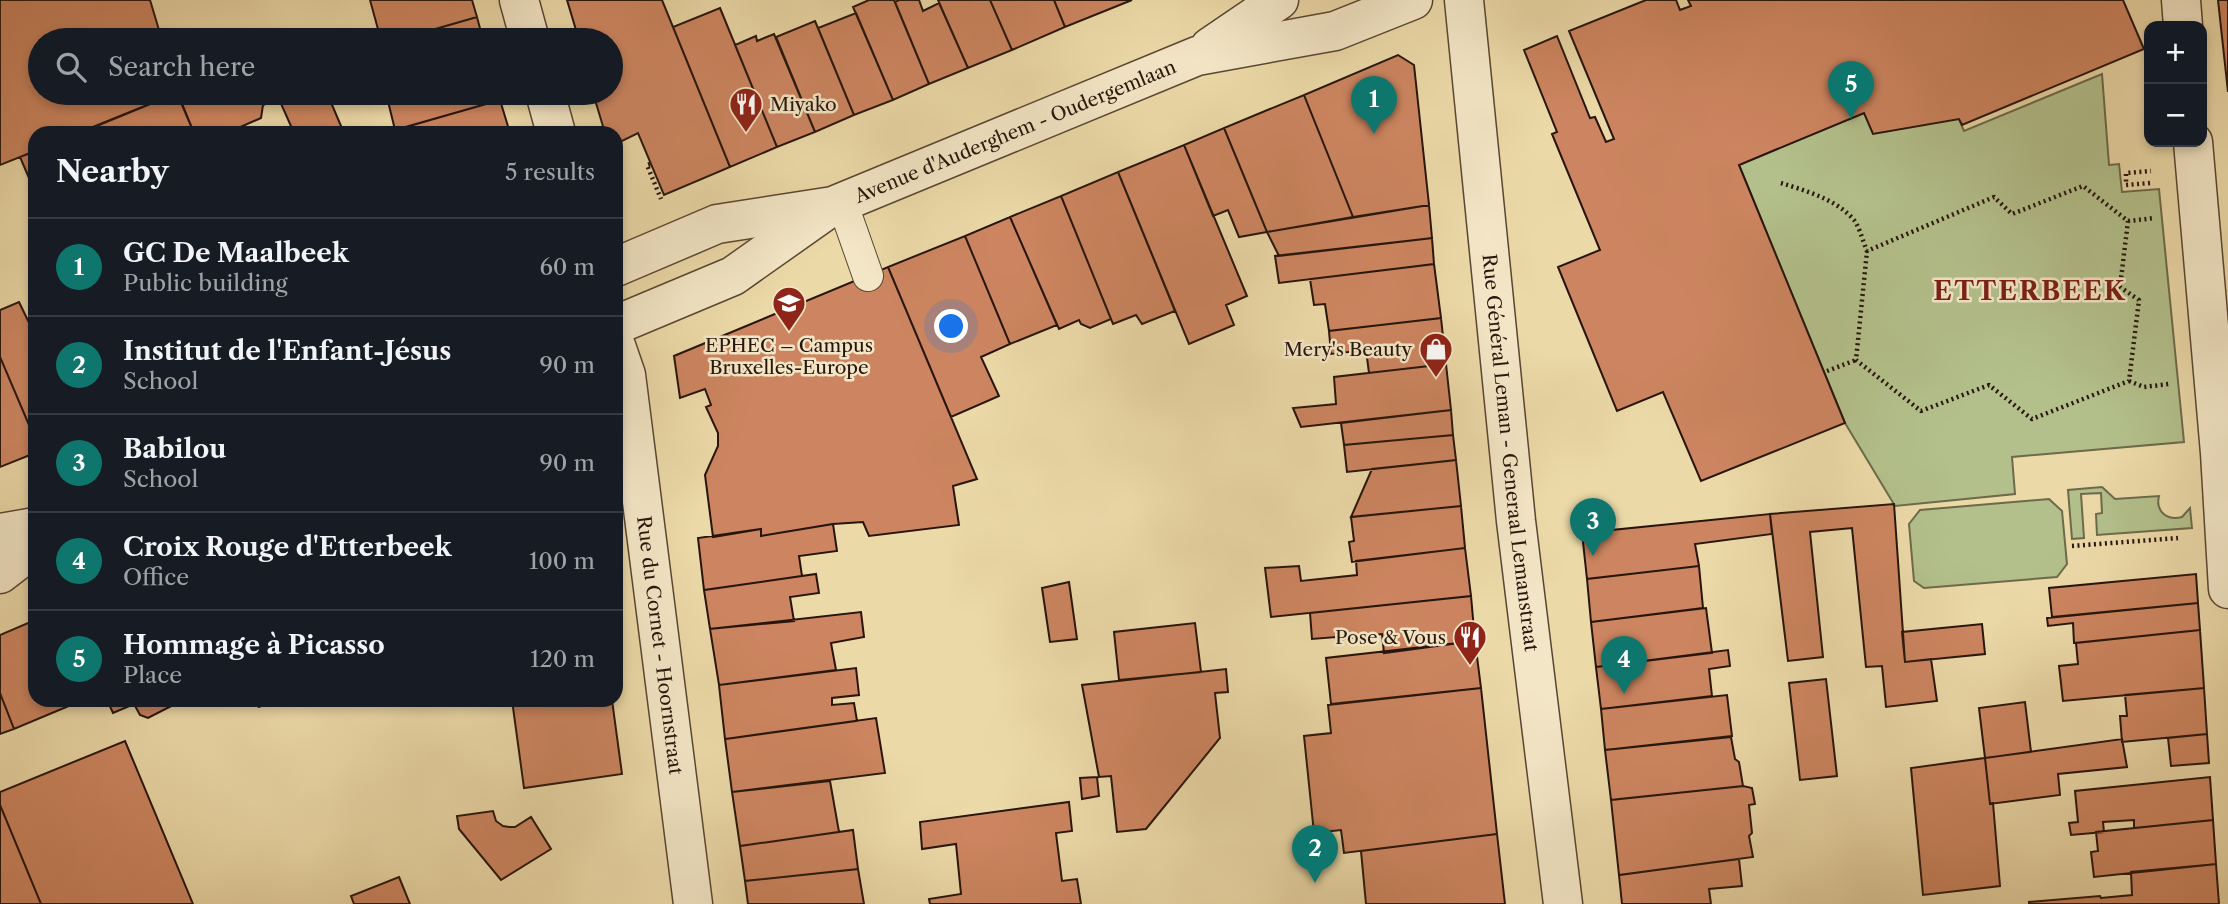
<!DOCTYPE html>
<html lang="en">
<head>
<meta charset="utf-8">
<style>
  :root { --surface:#171b24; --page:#20242c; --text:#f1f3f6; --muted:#9ea1a6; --line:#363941; --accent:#0f766e }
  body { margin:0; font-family:"Libre Caslon Text",serif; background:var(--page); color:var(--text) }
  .controls { position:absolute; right:21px; top:21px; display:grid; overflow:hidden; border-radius:14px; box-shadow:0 4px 10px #0003 }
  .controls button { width:63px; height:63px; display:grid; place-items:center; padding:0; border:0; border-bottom:2px solid var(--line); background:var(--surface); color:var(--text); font:35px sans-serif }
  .you { position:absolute; left:952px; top:327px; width:24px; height:24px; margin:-18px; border:5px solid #fff; border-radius:50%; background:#1a73e8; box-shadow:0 0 0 10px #1a73e833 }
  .badge { display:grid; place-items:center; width:46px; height:46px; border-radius:50%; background:var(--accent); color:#fff; font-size:23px; font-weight:700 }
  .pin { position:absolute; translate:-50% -58px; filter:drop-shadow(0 2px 4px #0008) }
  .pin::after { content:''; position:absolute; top:37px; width:24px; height:21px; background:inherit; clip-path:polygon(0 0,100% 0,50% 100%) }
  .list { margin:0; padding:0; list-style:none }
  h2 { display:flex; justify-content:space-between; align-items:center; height:91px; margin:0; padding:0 28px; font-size:30px }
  h2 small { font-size:23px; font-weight:400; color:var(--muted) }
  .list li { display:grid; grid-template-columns:46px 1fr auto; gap:21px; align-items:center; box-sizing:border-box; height:98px; padding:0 28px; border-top:2px solid var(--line) }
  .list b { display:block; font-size:26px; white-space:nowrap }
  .list p { margin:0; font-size:23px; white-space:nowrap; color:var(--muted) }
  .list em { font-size:23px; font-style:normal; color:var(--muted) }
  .icon { flex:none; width:38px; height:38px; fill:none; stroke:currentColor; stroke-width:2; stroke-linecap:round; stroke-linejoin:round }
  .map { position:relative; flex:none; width:2228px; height:904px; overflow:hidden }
  .search { position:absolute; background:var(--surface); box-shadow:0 4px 10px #0003; left:28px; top:28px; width:595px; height:77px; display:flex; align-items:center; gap:18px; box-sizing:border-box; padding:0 24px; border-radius:38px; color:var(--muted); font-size:26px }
  .panel { position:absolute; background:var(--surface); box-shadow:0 4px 10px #0003; left:28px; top:126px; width:595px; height:581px; border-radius:21px }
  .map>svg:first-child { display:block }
</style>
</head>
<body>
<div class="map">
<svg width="2228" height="904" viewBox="0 0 2228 904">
  <rect width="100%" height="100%" fill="#ecd9a8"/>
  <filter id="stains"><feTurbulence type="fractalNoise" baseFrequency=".00286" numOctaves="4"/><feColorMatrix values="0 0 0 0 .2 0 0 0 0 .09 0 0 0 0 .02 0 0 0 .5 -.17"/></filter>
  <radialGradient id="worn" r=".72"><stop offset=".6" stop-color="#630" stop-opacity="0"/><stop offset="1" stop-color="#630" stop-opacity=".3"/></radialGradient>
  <path fill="#b3c08b" stroke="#6d6a4b" stroke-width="2" d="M2102,74L2109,165L2119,164L2122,192L2159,189L2184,442L2012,457L2015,494L1895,506L1845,423L1739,165L1864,113L1959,119L1964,131Z
    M2102,487L2115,499L2159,496C2155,512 2168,521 2182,517L2190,508L2192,528L2097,535L2096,514L2102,513L2101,493L2081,494L2084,538L2072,539L2068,490Z
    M2049,499L2062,511L2067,564L2057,577L1924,588L1914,581L1909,524L1920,510Z"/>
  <path fill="#cc8560" stroke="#27150b" stroke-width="2" d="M0,0H150L162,40H40V93H177L78,133H35V151L0,165Z
    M370,0H472L477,17L397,40H381Z
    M567,0H662L730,167L664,195L638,133L616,144V133H605L593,93H611V40H579Z
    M869,0H894L929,84L893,100L853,7Z
    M899,0H919L923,11L939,3L968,68L929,84L895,2Z
    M938,0H990L1012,50L968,68Z
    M990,0H1054L1065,27L1012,50Z
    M1054,0H1132L1065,27Z
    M1646,0H1676L1680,10L1691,6L1688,0H2123L2144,49L1962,125L1959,119L1873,134L1864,113L1739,165L1845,423L1701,481L1663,392L1617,411L1558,267L1600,250L1552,134L1557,132L1524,50L1557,36L1590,118L1595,117L1606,142L1614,139L1569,31Z
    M2218,0H2228V92Z
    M720,8L777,147L730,167L673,27Z
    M856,13L893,100L854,115L818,28Z
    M477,17L483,40H397Z
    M815,21L854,115L815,132L776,37Z
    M774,34L815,132L777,147L735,45L756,36L757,41Z
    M1398,55L1414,65L1429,205L1353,217L1304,95Z
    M177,93L194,133L82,132Z
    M203,93H327L344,133H294L279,99L263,105L261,118L238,128L240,133H194L180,99Z
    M386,93H498L500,100L395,130Z
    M1304,95L1353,217L1267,232L1224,128Z
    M500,100L510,133H408L406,127Z
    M1224,128L1267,232L1239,237L1228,210L1213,216L1184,145Z
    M1184,145L1247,296L1226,305L1234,325L1189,344L1118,172Z
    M35,151V192L20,157Z
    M1118,172L1175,311L1142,324L1136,315L1113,324L1061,196Z
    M1061,196L1111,319L1090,328L1081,324L1079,320L1059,329L1010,217Z
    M1429,205L1432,238L1279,256L1267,232Z
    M1010,217L1057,325L1010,344L965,236Z
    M965,236L1010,344L981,357L999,396L951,417L888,267Z
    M1432,238L1434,264L1279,283L1275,256Z
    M1434,264L1441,318L1329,331L1325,304L1314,305L1310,279Z
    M888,267L977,479L953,486L959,525L869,536L863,522L833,524L761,536V529L713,537L705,475L718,446V433L706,407L711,405L705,389L680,398L674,356Z
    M19,302L35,335V439L0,357V310Z
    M1441,318L1446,364L1369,373L1366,350L1331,354L1329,331Z
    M0,357L35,439V453L0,467Z
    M1446,364L1451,410L1301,427L1293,408L1336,404L1334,377Z
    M1451,410L1453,435L1344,445L1341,423Z
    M1453,435L1456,460L1347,472L1344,445Z
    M1456,460L1461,506L1351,517L1372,469Z
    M1894,504L1905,662L1931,659L1937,701L1886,707L1882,666L1866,667L1852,528L1810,532L1823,657L1788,661L1770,514Z
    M1461,506L1465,548L1352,562L1349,542L1354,541L1351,517Z
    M1770,514L1772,534L1695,544L1699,566L1587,579L1582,533Z
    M833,524L837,551L799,556L802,576L704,590L698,538L761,529V536Z
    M1465,548L1471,596L1271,617L1265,568L1299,566L1301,581L1357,575L1356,561Z
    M1699,566L1703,608L1591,622L1587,579Z
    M816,574L819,593L790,597L794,621L710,629L704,590Z
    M2196,574L2198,603L2052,617L2049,588Z
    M1069,582L1077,639L1050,642L1042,588Z
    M1471,596L1475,641L1384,653L1382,634L1336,640V637L1312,639L1310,613Z
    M2198,603L2200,630L2074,643L2073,623L2048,626L2047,618Z
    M1706,608L1712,653L1596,667L1591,622Z
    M861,612L864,637L831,643L836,670L719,685L710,629Z
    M35,620V700H83L14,729L0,693V635Z
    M1195,623L1201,672L1119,680L1114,632Z
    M1982,624L1985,654L1905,662L1902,632Z
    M2200,630L2204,688L2063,701L2059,666L2078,664L2076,643Z
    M1475,641L1481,688L1331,704L1326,658Z
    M1728,650L1730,666L1709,669L1712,696L1601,709L1596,667Z
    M856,668L859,695L832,698V705L854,703L857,721L725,739L719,685Z
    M1226,669L1228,692L1215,693L1220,738L1146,829L1117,832L1111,776L1099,777L1082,685Z
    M1826,679L1837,776L1800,780L1789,683Z
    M1481,688L1497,834L1344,853L1341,830L1314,833L1304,736L1331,733L1328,705Z
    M2204,688L2207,734L2122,742L2120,716H2127L2125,695Z
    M0,693L14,729L0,734Z
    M1727,695L1732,736L1605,750L1601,709Z
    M107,700H183L148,718L140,715L134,704L113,713Z
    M253,700H277L259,707L255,705Z
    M512,700H612L622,774L524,788Z
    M2025,702L2031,752L1985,758L1979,708Z
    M876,718L885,773L732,792L725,739Z
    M2207,734L2209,763L2171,766L2168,738Z
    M1731,737L1735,759L1739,762L1743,786L1611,800L1605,750Z
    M2122,739L2127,767L2058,774L2060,795L1990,804L1985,758Z
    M125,741L193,904H41L0,805V792Z
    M1985,758L1990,804L1993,803L2000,886L1923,895L1911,768Z
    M1097,777L1099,796L1082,799L1080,778Z
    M2210,777L2213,820L2134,828V820L2103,822L2104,832L2071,835L2069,823L2078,822L2075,791Z
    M830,781L839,832L740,846L732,792Z
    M1743,786L1752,788L1755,804L1749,805L1752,833L1749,836L1753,857L1619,875L1611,800Z
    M1069,802L1072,831L1056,833L1062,881L1077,879L1081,904H930L929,899L961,894L956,844L922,849L920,822Z
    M0,805L41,904H0Z
    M493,811L496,821L503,826L509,827H515L531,817L551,849L501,880L459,829L457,816Z
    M2213,820L2216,864L2094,877L2091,852L2098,851L2096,832Z
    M853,830L858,869L745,881L740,846Z
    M1497,834L1505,904H1366L1361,851Z
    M1739,859L1742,886L1709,889L1711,904H1622L1619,875Z
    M2216,864L2219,904H2029V902L2100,896L2101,898L2132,895L2131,872Z
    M858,869L864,904H748L745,881Z
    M399,877L410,904H354L351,896Z"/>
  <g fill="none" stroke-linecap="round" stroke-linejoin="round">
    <defs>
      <path id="service" d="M842,202L868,276"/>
      <g id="minor">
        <path d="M519,0L530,40"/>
        <path id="s1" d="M1464,0L1516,521L1563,904"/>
        <path d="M2181,0L2183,26"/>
        <path d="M545,93L556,133"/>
        <path d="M2193,142L2220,453L2228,589"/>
        <path id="s2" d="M616,346L626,375L693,904"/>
      </g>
      <g id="tertiary">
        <path d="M1210,47L1279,0"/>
        <path id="s3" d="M616,267L717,224L833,206L1197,56L1335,31L1413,0"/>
        <path d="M616,325L733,276L825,211"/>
        <path d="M0,533L35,527"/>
        <path d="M0,574L35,547"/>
      </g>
    </defs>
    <use href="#service" stroke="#584632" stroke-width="32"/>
    <use href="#minor" stroke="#584632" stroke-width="41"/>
    <use href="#tertiary" stroke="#584632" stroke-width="41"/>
    <path stroke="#27150b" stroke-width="4.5" stroke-dasharray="2 3.5" stroke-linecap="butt" d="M650,164L647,165L661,199
      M1781,183C1806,191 1836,199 1854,220C1860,228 1863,242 1867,251L1994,197L2012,214L2083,186L2128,221L2120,287L2139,300L2129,381L2032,419L1989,385L1921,411L1856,360L1867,251
      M2150,183L2126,185V173L2151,171
      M2128,221L2155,218
      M1827,371L1856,360
      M2129,381L2144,387L2169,384
      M2072,546L2178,538"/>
    <use href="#service" stroke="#f3e6c6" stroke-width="30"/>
    <use href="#minor" stroke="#f3e6c6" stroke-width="38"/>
    <use href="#tertiary" stroke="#f3e6c6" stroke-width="38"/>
  </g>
  <defs>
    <symbol id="restaurant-pin" viewBox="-11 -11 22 30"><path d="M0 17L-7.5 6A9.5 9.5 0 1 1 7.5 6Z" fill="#8f2418" stroke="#f3e6c6"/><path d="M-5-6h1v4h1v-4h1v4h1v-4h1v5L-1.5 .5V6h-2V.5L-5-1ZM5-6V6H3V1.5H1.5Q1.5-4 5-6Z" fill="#fff"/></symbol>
    <symbol id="university-pin" viewBox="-11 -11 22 30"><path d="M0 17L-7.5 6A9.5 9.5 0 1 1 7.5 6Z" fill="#8f2418" stroke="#f3e6c6"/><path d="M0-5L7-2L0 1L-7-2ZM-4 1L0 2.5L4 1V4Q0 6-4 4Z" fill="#fff"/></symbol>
    <symbol id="shop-pin" viewBox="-11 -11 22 30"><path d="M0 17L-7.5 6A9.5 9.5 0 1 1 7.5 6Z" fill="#8f2418" stroke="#f3e6c6"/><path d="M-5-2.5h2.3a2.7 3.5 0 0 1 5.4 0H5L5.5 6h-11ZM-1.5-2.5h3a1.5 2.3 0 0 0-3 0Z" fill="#fff"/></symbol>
  </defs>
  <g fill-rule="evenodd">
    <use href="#restaurant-pin" x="727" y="85" width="38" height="52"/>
    <use href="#university-pin" x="770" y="284" width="38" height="52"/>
    <use href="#shop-pin" x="1417" y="330" width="38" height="52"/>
    <use href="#restaurant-pin" x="1451" y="618" width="38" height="52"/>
  </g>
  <g text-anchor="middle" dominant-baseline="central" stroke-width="5" stroke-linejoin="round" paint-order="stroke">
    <g font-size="19" fill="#27150b" stroke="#f3e6c6" text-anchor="end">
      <text x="770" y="104" text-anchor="start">Miyako</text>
      <text x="789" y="345" text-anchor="middle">EPHEC – Campus<tspan x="789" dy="22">Bruxelles-Europe</tspan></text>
      <text x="1412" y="349">Mery's Beauty</text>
      <text x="1446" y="637">Pose &amp; Vous</text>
    </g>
    <g font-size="19" fill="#27150b" stroke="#f3e6c6">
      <text stroke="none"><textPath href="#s3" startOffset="424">Avenue d'Auderghem - Oudergemlaan</textPath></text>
      <text stroke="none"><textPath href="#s1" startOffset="455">Rue Général Leman - Generaal Lemanstraat</textPath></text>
      <text stroke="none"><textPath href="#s2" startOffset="303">Rue du Cornet - Hoornstraat</textPath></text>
    </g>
    <g font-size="26" font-weight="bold" letter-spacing="2" fill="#7a1f14" stroke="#f3e6c6">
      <text x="2030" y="291">ETTERBEEK</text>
    </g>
  </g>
  <rect width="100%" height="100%" filter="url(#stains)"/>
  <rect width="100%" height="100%" fill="url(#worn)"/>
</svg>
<div class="controls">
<button>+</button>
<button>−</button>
</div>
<div class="you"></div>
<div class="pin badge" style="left:1374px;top:134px">1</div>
<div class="pin badge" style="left:1315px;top:883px">2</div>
<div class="pin badge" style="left:1593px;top:556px">3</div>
<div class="pin badge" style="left:1624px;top:694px">4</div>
<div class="pin badge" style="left:1851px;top:119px">5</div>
<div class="search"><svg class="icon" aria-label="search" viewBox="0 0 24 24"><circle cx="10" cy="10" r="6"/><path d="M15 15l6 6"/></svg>Search here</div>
<section class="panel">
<h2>Nearby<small>5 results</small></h2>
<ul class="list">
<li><span class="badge">1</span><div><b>GC De Maalbeek</b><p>Public building</p></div><em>60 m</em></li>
<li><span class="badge">2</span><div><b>Institut de l'Enfant-Jésus</b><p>School</p></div><em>90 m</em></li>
<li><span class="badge">3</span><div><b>Babilou</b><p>School</p></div><em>90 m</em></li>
<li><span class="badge">4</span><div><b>Croix Rouge d'Etterbeek</b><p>Office</p></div><em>100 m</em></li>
<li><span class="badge">5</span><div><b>Hommage à Picasso</b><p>Place</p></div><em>120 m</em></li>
</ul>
</section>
</div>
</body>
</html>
